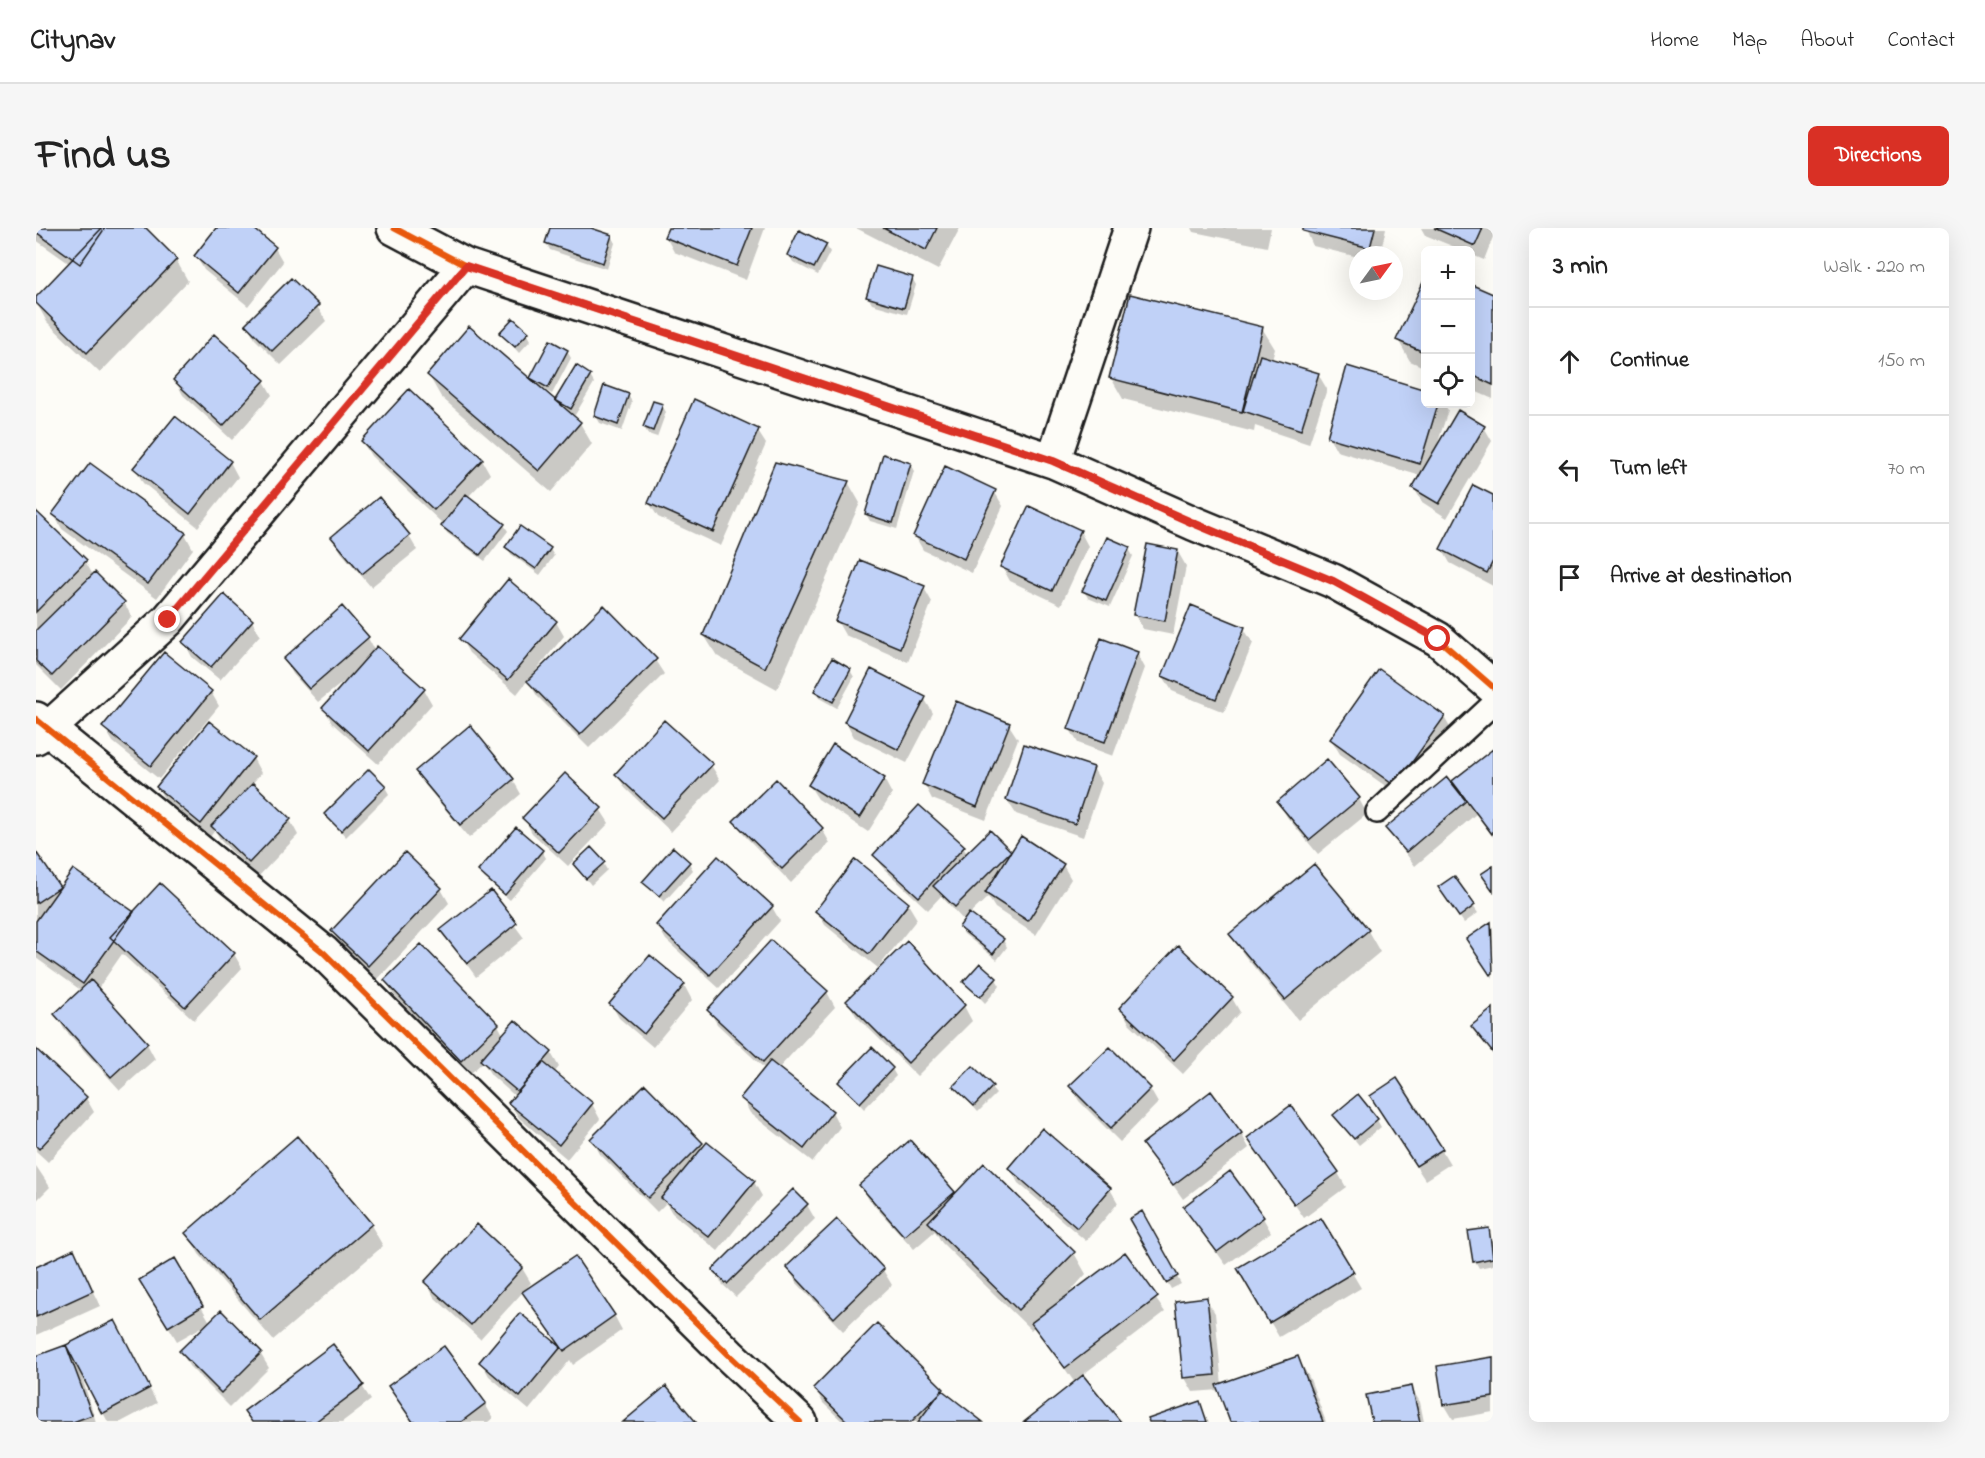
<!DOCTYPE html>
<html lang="en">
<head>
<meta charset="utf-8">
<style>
  :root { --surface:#fff; --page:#f6f6f6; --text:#222; --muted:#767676; --line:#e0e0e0; --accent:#d93025 }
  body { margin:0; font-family:"Indie Flower",sans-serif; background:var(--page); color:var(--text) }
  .controls { position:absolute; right:18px; top:18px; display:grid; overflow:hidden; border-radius:9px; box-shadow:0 6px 24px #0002 }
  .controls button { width:54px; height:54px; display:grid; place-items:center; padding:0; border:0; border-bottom:2px solid var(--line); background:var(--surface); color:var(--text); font:30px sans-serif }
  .compass { position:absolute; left:1313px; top:18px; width:54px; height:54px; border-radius:50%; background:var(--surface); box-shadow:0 6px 24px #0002; rotate:57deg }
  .stop { position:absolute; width:18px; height:18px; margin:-14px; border:4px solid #d93025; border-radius:50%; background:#fff }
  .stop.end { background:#d93025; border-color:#fff; box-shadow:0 2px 6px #0008 }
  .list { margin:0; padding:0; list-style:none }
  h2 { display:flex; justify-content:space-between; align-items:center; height:78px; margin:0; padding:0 24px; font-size:26px }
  h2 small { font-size:20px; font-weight:400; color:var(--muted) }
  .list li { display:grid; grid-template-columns:39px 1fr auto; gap:18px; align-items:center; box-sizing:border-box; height:108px; padding:0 24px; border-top:2px solid var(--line) }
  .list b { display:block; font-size:22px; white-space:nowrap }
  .list em { font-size:20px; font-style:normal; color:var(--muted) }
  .icon { flex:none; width:33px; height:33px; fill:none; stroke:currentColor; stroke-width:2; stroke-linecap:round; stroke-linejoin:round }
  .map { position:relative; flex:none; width:1457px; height:1194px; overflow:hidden; border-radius:9px }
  header { display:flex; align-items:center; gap:36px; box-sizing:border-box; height:84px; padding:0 30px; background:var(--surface); border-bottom:2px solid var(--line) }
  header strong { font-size:28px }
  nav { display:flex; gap:33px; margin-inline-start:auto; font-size:21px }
  .intro { display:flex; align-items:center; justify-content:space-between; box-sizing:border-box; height:144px; padding:0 36px }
  h1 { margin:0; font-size:42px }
  .button { padding:15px 27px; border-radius:9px; background:var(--accent); color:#fff; font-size:21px; font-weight:700 }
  main { display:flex; gap:36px; padding:0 36px }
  aside { flex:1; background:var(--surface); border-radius:9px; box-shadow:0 6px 24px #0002 }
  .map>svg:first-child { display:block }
</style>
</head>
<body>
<header>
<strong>Citynav</strong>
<nav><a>Home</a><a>Map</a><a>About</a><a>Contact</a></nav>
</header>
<div class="intro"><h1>Find us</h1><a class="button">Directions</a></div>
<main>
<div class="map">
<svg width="1457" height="1194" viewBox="0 0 1457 1194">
  <rect width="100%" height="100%" fill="#fdfcf7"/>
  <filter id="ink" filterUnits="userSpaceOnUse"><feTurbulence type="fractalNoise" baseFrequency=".0167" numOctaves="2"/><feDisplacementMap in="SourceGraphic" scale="12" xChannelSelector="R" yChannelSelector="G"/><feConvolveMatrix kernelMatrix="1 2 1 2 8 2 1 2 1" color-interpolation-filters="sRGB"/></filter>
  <g filter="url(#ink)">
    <path fill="#0003" d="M0,0H107L140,32L152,53L64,145L11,94L0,74V71L34,36L0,12Z
      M182,0H215L239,20L247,34L212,78L168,42L160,28Z
      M516,0H551L575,8L579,15L571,41L514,22L510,15Z
      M634,0H729L710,52L638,24L630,9Z
      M820,0H924L902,42Z
      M1156,0H1235L1231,19L1158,4Z
      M1269,0H1350L1344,27L1322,29L1277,18Z
      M1385,0H1457V9L1448,32L1434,26V22H1426L1389,7Z
      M790,17L794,24L782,47L757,34L753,27Z
      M876,50L880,57L871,86L836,76L832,69Z
      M1390,51V140L1374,133L1362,112Z
      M1434,58L1457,68V171L1434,161Z
      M281,78L290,93L245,137L219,111L211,96Z
      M1226,100L1239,121L1236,132L1282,146L1291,161L1273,216L1219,198L1218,204L1087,171L1075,150Z
      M465,105H491L495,112L483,125Z
      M531,123L535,130L516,166L505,160L520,174L540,139L554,148L558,155L539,187L532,185L544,195L556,216L515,264L405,169L393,148L500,157L496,150Z
      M139,152L228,153L236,167L196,212L147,167Z
      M592,167L596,174L586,203L564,195L560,188Z
      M1390,176H1408L1412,182L1401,218L1448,199L1456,213L1411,290L1386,274L1378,260L1385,248L1301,223L1293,209Z
      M626,177L630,184L621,209L612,206L608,199Z
      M721,202L730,216L685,318L622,289L613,275Z
      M326,213L446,232L454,246L432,269L468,297L472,303L449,333L411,305L408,297L335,228Z
      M194,234L202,249L162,299L107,255L99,240Z
      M874,236L878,243L861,301L834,293L830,286Z
      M812,254L824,275L741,461L681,428L668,407Z
      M958,263L967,278L936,345L887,322L879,308Z
      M1457,269V358L1414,335L1406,321Z
      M0,285L49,333L57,347L88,375L96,389L25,462L0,437Z
      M18,287L149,306L157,321L121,370L26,301Z
      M1044,303L1052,318L1025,377L974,353L966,339Z
      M373,308L381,322L335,359L305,324L297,310Z
      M471,319L514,321L518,328L504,347L475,326Z
      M1093,321L1097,328L1074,379L1052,370L1048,363Z
      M1142,324L1150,338L1137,407L1107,401L1099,387Z
      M888,360L896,374L872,434L809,407L801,393Z
      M216,393L224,407L184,452L156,429L148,414Z
      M520,394L528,408L497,446L498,448L619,432L628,446L553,520L501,468L492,452L481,466L433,425L425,411Z
      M1208,401L1217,415L1188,484L1136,463L1127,448Z
      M332,410L339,423L388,462L396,476L342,536L296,495L288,480L320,444L282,474L257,446L249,431Z
      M1101,425L1109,440L1077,528L1042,515L1033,500Z
      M814,442L818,449L801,480L783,470L779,463Z
      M175,464L183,478L123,551L77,514L68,499Z
      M888,470L897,485L871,535L818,509L810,494Z
      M1408,489L1416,503L1368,571L1304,526L1295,511Z
      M973,497L982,511L950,592L896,571L888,556Z
      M1457,525V609L1440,586L1379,638L1351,600L1425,566L1418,554Z
      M217,530L225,545L216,556L254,592L262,607L222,649L185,613L179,602L174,609L130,574L122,560Z
      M1291,533L1323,571L1331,586L1282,626L1251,589L1243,574Z
      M675,537L684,552L635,604L589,560L581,546Z
      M1057,540L1066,555L1047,609L980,586L971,572Z
      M381,543L477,552L485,566L433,610L389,557Z
      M848,551L856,566L832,604L782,571L773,557Z
      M349,559L353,566L310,609L290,587Z
      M564,581L573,595L532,638L496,605L488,590Z
      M699,593L786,601L794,615L755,655L708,607Z
      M480,601L506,623L510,630L474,672L448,650L444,643Z
      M954,604L976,625L1027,637L1035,651L1000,707L959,680L952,669L933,687L967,712L971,719L961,732L928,706L924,699L929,694L905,668L892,682L848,641L839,627L927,619L931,626Z
      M0,626L24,661L98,686L198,726L206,740L158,792L86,726L61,762L111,816L119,831L84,862L28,801L20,786L46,763L0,730Z
      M820,634L872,676L881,691L842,740L789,697L781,683Z
      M567,635L571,642L555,657L539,636Z
      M653,635L657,642L628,674L608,654Z
      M1417,650L1442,685L1428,695L1408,667Z
      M405,661L413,675L341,752L305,718L297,704Z
      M454,664L488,710L440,749L406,702Z
      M736,679L744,693L683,760L630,712L621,697Z
      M1455,696L1457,700V750L1436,718Z
      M1332,703L1344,724L1262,792L1208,727L1195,706Z
      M736,714L791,764L799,779L742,841L796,884L804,899L777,934L714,885L706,870L729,841L681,796L673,782Z
      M385,718L462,797L468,808L515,825L523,839L518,845L556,876L564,891L531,931L483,890L474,876L480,869L455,847L447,834L434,846L358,767L350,753Z
      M960,751L964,758L949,775L929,754Z
      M648,757L656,772L617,819L583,790L575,776Z
      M1196,770L1204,784L1147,846L1093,795L1085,780Z
      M812,773L928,778L936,793L881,848L820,788Z
      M0,823L50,870L58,884L12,934L0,923Z
      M937,840L960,866L942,884L919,858Z
      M856,841L860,848L828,881L804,854Z
      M609,858L668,920L718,954L726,968L682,1023L636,985L630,975L621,984L564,926L556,911Z
      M1035,859L1114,861L1122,875L1084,914L1043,873Z
      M1344,883L1405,921L1414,936L1389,952Z
      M1299,888L1341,892L1345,899L1323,917Z
      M1205,905L1213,920L1147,971L1108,916Z
      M1213,910L1302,945L1310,959L1268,990Z
      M0,938L14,959L0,973Z
      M974,940L1074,961L1082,975L1050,1013L982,955Z
      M825,957L918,965L1038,1025L1050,1046L1025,1074L1088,1026L1129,1084L1045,1148L1083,1194H991L1039,1155L999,1098L995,1102L906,1015L899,1003L878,1021L833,972Z
      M771,977L779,991L700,1069L686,1056L678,1042Z
      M1149,980L1227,990L1235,1004L1190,1037Z
      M1105,985L1145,1056L1135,1061L1095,991Z
      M1285,992L1325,1060L1243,1109L1203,1041Z
      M800,993L847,1042L856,1057L807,1103L760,1054L752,1039Z
      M335,997L347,1018L237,1112L163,1026L151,1005Z
      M441,998L486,1040L495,1055L444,1111L398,1069L390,1054Z
      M1452,1002L1457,1013V1037L1443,1040L1439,1033Z
      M37,1023L64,1078L0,1107V1040Z
      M138,1032L174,1094L224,1125L233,1140L194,1179L153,1138L145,1123L173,1095L141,1113L113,1066Z
      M1170,1071L1179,1085L1186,1157L1262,1130L1274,1151L1290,1194H1195L1184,1162L1157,1164L1149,1150Z
      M497,1079L578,1087L586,1102L537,1137L534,1132L493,1182L453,1148L445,1134L484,1087L526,1121Z
      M78,1094L121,1175L85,1194H72L42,1137L60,1194H0V1130L31,1119Z
      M841,1097L910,1167L944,1194H807L787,1175L779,1160Z
      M407,1120L449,1176L457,1190L452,1194H377L362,1173L354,1159Z
      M1457,1131V1184L1417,1191L1408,1176Z
      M326,1158L335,1172L306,1194H216L210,1183Z
      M1375,1159L1384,1174L1388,1194H1338Z
      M1163,1175L1173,1194H1115Z"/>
    <path fill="#c0d1f7" stroke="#1c1c1c" stroke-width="1.5" d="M0,0H69L44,36L0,4Z
      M66,0H110L141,31L51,125L0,75V69Z
      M180,0H217L240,19L203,65L158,28Z
      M514,0H555L576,7L567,35L509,15Z
      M632,0H716L701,38L628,9Z
      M847,0H901L890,22Z
      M1267,0H1339L1334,20L1267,3Z
      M1398,0H1447L1439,18Z
      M763,2L791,16L778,40L751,27Z
      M840,38L877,49L868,80L830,69Z
      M1390,48V125L1360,112Z
      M255,50L283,77L236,123L209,96Z
      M1434,56L1457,66V157L1434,146Z
      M1094,66L1227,99L1206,184L1073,150Z
      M477,90L493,104L479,119L463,105Z
      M433,98L545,194L503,243L391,147Z
      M178,106L229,152L187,198L137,152Z
      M514,112L532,122L512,160L494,150Z
      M1224,127L1283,145L1265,202L1207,183Z
      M540,137L555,147L535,181L519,172Z
      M1311,138L1390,162V176H1402L1384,236L1291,209Z
      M568,157L593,166L582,197L558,188Z
      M373,161L447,231L398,282L325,213Z
      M658,171L723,201L677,304L612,275Z
      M617,173L627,176L617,203L607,199Z
      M1422,182L1449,198L1403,276L1376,260Z
      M139,188L195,233L154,286L97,240Z
      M847,226L875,235L857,295L829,286Z
      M739,234L813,253L729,440L667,407Z
      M54,235L150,305L112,356L16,286Z
      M909,238L960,262L928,331L877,308Z
      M1437,257L1457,267V333L1451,345L1404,321Z
      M430,266L469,296L444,327L405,298Z
      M343,269L374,307L326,346L295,309Z
      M993,278L1045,302L1016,363L964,339Z
      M0,283L51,332L0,384Z
      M484,298L515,320L500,341L469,319Z
      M1071,309L1094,319L1070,373L1046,363Z
      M1111,316L1142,322L1129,393L1097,387Z
      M824,332L889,358L864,420L799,393Z
      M59,344L89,374L16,448L0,433V402Z
      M472,351L521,393L472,452L423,411Z
      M188,366L217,392L175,439L146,414Z
      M568,377L621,431L544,507L491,453Z
      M1155,377L1209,399L1180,471L1126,448Z
      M306,378L333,409L273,461L247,431Z
      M1065,410L1102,424L1069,514L1032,501Z
      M341,418L389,461L333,523L286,480Z
      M128,424L176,463L115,538L66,499Z
      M796,430L815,441L797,474L778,463Z
      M835,441L890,469L863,522L808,494Z
      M1343,441L1409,488L1359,558L1294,511Z
      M920,473L974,495L941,579L886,556Z
      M628,492L677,536L626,590L579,546Z
      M173,493L218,529L165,596L120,559Z
      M434,497L478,551L424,597L379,543Z
      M797,516L849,550L824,590L772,557Z
      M988,516L1058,539L1039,596L970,572Z
      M1457,521V605L1456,606L1416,553Z
      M1291,531L1324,570L1273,612L1241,574Z
      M333,541L350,558L305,603L288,586Z
      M529,545L566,580L523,625L486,590Z
      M1411,549L1430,573L1370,624L1349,600Z
      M740,551L787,600L746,641L697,593Z
      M217,555L255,591L213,635L175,598Z
      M883,577L929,618L883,669L837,627Z
      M480,599L507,622L469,667L442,643Z
      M954,602L975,623L919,679L897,658Z
      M985,608L1028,636L992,693L949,665Z
      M555,619L569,634L550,651L537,636Z
      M637,619L654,634L623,668L606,654Z
      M0,624L24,659L0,675Z
      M369,624L406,660L332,738L295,703Z
      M682,628L737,678L674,747L620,697Z
      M819,631L873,675L833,726L779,683Z
      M1278,636L1333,702L1249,772L1193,706Z
      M1457,638V663L1445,646Z
      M37,641L98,684L47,756L0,723V693Z
      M1418,648L1439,677L1423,689L1402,659Z
      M124,655L199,725L149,779L74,709Z
      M455,662L481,695L431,736L404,702Z
      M933,685L968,711L957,726L923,699Z
      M1455,694L1457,745L1454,747L1430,711Z
      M735,712L792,763L727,834L671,782Z
      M871,713L929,777L872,835L810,773Z
      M385,716L463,796L425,833L348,752Z
      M1142,717L1197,769L1138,832L1083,780Z
      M614,727L649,756L608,806L573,776Z
      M944,735L961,750L944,769L927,754Z
      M55,752L112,815L75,849L18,786Z
      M1457,780V825L1435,798Z
      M479,792L516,824L482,864L444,832Z
      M836,819L857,840L824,875L802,854Z
      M1074,819L1115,860L1075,900L1033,858Z
      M0,821L51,869L3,921L0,918Z
      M734,833L797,883L768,921L704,870Z
      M507,834L557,875L523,917L472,875Z
      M937,838L957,858L938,878L917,858Z
      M1361,850L1407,921L1380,938L1334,868Z
      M609,856L667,915L612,970L554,911Z
      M1175,863L1206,905L1137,957L1106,916Z
      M1322,866L1342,891L1318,911L1297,887Z
      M1255,877L1303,944L1258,976L1211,910Z
      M1006,900L1075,960L1041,1000L972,940Z
      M261,908L336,996L224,1092L149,1005Z
      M874,912L919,964L868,1008L823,957Z
      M671,914L719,953L673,1009L625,970Z
      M948,935L1039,1024L982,1082L892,994Z
      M1194,943L1228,989L1181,1024L1147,979Z
      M757,961L772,976L691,1056L676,1042Z
      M1106,983L1142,1048L1130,1055L1093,991Z
      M1285,990L1318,1044L1233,1095L1201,1040Z
      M801,991L848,1041L798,1090L750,1039Z
      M441,996L487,1039L435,1097L388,1054Z
      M1453,1000L1457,1030L1437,1034L1432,1003Z
      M38,1021L57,1063L0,1089V1039Z
      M1089,1024L1122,1069L1029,1140L995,1095Z
      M539,1028L579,1087L528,1123L486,1064Z
      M139,1030L167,1078L132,1099L103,1052Z
      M1171,1069L1179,1147L1147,1150L1139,1073Z
      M185,1082L226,1124L185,1165L143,1123Z
      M484,1085L525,1119L484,1169L443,1134Z
      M79,1092L114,1160L66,1186L30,1117Z
      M841,1095L908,1161L875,1194H812L777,1160Z
      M297,1116L328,1157L279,1194H216L208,1183Z
      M30,1117L56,1187L37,1194H0V1128Z
      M408,1118L450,1175L425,1194H377L352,1158Z
      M1262,1128L1287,1194H1194L1180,1157Z
      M1457,1129V1169L1407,1177L1401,1138Z
      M1047,1147L1085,1194H988Z
      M630,1158L660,1194H587Z
      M1376,1158L1384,1194H1336L1330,1167Z
      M906,1162L947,1194H882Z
      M1164,1173L1171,1194H1113L1112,1191Z"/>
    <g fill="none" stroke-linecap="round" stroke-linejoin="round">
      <defs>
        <path id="service" d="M1341,584L1457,476"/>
        <path id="minor" d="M358,0L430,38L1017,233L1157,295L1297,353L1402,411L1457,459
          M1017,233L1095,0
          M0,491L287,724L693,1127L764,1194
          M0,509L12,501L132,392L430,38"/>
      </defs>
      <use href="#service" stroke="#1c1c1c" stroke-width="26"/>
      <use href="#minor" stroke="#1c1c1c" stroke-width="38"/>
      <use href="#service" stroke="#fdfcf7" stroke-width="21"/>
      <use href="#minor" stroke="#fdfcf7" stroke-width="33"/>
      <defs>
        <path id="cycleway" d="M358,0L430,38L1017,233L1157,295L1297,353L1402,411L1457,459
          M0,491L287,724L693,1127L764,1194"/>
      </defs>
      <use href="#cycleway" stroke="#fdfcf7" stroke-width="10"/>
      <use href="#cycleway" stroke="#e8590c" stroke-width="6"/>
    </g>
  </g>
  <g fill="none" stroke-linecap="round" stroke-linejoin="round" filter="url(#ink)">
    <path stroke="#d93025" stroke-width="8" d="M132,392L430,38L1017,233L1157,295L1297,353L1402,411"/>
  </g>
</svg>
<div class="controls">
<button>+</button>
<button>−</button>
<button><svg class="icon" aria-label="locate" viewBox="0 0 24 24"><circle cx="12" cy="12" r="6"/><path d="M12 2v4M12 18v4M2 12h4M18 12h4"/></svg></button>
</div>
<svg class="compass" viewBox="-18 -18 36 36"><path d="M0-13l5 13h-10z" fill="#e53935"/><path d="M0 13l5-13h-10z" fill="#767676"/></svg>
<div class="stop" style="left:1402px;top:411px"></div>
<div class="stop end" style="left:132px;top:392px"></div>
</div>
<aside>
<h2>3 min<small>Walk · 220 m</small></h2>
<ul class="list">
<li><svg class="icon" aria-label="ahead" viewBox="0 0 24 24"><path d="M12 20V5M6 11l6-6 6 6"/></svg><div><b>Continue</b></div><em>150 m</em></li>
<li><svg class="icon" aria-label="left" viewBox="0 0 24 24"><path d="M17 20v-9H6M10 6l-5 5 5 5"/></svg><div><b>Turn left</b></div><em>70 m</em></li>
<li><svg class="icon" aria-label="arrive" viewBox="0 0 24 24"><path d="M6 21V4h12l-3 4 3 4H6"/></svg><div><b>Arrive at destination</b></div></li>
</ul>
</aside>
</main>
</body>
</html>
